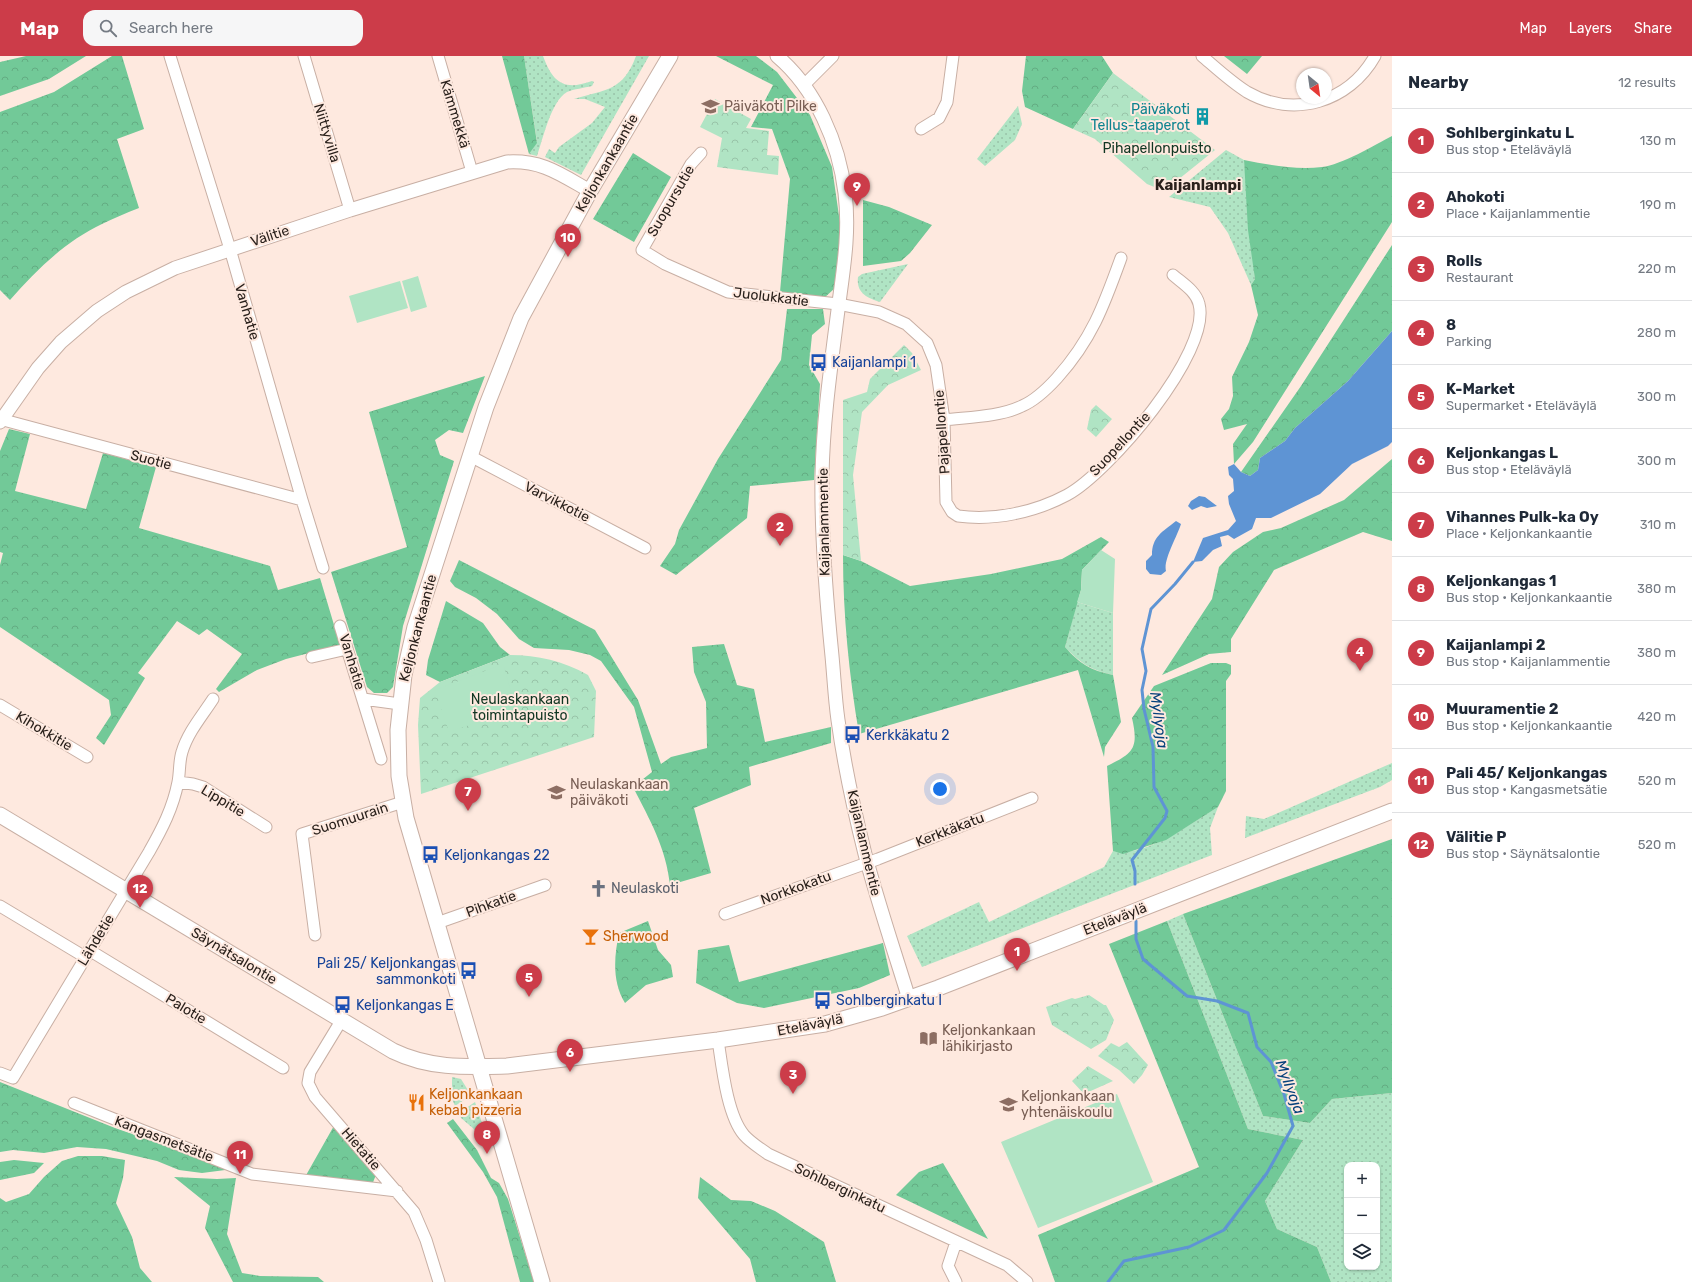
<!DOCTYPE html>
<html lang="en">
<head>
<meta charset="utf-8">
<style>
  :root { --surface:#fff; --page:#f6f6f7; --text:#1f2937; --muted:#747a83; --line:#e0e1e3; --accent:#cc3c49 }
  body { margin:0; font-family:Rubik,sans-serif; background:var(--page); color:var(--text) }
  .controls { position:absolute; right:12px; bottom:12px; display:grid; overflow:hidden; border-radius:8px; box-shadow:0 1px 3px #0004 }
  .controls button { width:36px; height:36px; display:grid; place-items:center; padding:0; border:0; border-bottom:1px solid var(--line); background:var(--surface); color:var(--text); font:20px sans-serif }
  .compass { position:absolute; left:1296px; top:12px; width:36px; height:36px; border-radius:50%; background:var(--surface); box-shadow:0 1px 3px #0004; rotate:151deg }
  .you { position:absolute; left:940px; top:733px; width:14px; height:14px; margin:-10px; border:3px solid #fff; border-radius:50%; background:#1a73e8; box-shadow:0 0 0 6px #1a73e833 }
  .badge { display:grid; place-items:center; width:26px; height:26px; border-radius:50%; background:var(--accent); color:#fff; font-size:13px; font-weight:700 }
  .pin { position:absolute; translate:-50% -33px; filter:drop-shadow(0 1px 2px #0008) }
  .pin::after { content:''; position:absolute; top:21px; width:14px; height:12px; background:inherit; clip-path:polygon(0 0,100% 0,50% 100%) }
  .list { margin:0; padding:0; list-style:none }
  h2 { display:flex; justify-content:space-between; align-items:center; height:52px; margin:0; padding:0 16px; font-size:17px }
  h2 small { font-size:13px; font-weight:400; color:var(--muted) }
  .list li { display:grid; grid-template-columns:26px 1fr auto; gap:12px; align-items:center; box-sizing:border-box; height:64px; padding:0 16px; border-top:1px solid var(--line) }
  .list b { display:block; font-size:15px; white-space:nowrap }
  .list p { margin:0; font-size:13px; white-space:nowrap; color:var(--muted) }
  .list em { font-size:13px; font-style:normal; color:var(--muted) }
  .icon { flex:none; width:22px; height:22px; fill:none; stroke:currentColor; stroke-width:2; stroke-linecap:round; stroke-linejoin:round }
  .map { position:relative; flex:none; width:1392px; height:1226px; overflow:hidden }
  header { display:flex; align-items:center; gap:24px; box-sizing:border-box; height:56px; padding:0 20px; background:var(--accent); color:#fff }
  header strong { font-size:19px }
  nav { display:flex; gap:22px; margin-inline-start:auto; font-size:14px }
  .search { width:280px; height:36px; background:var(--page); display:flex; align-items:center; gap:10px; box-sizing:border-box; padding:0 14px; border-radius:12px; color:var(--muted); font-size:15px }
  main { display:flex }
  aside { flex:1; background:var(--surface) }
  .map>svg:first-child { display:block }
</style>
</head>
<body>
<header>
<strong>Map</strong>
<div class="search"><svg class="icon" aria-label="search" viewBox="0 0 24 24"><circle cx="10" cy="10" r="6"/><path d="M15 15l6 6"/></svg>Search here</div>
<nav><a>Map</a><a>Layers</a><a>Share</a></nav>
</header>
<main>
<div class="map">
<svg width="1392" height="1226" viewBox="0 0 1392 1226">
  <defs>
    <pattern id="grass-dots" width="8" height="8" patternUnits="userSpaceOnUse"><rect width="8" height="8" fill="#b0e4c4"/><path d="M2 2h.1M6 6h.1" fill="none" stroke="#98c3a8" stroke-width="1.8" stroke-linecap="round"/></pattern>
    <pattern id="forest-crowns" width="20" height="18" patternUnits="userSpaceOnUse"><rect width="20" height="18" fill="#72c998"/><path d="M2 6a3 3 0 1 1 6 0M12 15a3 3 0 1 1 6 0" fill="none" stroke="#63ac82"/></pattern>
    <pattern id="park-crowns" width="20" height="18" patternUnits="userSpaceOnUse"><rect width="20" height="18" fill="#b0e4c4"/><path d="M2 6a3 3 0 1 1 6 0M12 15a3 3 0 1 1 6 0" fill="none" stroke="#98c3a8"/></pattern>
  </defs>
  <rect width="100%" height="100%" fill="#fee9df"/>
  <path fill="url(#grass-dots)" fill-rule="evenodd" d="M524,0H543C553,27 564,35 592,25L594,26L592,30C584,32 574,33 567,36C551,45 543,83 537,100L529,98L537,86Z
    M636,0H649L581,119L545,101L549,93L555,97L559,91L592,67L605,51L585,43H574C607,33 623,35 636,0Z
    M1018,50L1022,68L1015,84L985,110L977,103Z
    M1226,94L1244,104L1255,223L1251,229L1228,177L1210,151L1169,141Z
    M908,208L880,246C867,242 856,237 858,221L862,218Z
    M1077,546L1113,557V619C1091,614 1080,607 1065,591Z
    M1392,707V724L1380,731L1245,782L1246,760L1264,763Z
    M1218,751L1210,772L1212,799L922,911L907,880L979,846L989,866L1104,811L1113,795C1143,803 1193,766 1218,751Z
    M1183,858L1263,1060L1310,1067L1332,1043L1392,1037V1226H1331L1317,1191L1277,1173L1265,1145L1303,1084L1248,1073L1167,865ZM1347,1109H1377V1211H1347Z
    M452,1021L461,1023L471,1039L455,1050L452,1043Z
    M475,1046L488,1085L461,1062L459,1057Z"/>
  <path fill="url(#forest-crowns)" d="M26,0H86L49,23L0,40V6Z
    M112,0H122L144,73L117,83L139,152C126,157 114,162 102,168C66,185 36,214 10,244L0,234V56L54,36Z
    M502,0H524L537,87L529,98Z
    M716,0H756L777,16L810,59L832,111L841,174L834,233L824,242L780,236L790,123L772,73L751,71L773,29Z
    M1026,0H1102L1113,17L1073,73L1025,51L1022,35Z
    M1224,0H1262L1247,18Z
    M1392,80V166L1253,386L1234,408L1233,388L1247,368L1224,374L1221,363L1229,353L1233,340L1232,321L1249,286L1258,259L1251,229L1255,223L1248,174L1244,104C1269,109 1296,114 1322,111C1341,109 1375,89 1392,80Z
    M633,97L671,121L634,186L593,163Z
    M863,144L889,151L932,169L910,197L901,205L863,210Z
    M1392,189V275L1348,325L1295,372L1285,385L1260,402L1258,414L1250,420L1241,416L1301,330Z
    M787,253H823L825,268L812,279L809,309L820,328L814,424L750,430L747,462L676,519L660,510L675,488L679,474L718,403L781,304Z
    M485,320L463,377L449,374L435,384L440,399L454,405L403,570L393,631L387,637H374L367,631L331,516L407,491L369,356Z
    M9,373L30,378L15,435L86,453L103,397L156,411L139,472L270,510L278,534L320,522L340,589L286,603L257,614L219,636L216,633L242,598L207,573L199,579L177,565L138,617L145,622L104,689L96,682L111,659L109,644L0,571V509L3,497L0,496V395Z
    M1392,403V485L1363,476L1274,514L1231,583V596L1209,598L1162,619L1212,543L1219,511L1233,496L1263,476L1281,472L1344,444Z
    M1101,481L1109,486L1082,514L1081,534L1065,591C1080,608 1090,614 1113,619L1121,666L1105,691L1104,701L1078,614L859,678C849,618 843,559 843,499L861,505L910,530L991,518L1062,503Z
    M459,504L595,574L638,644L661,708L671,701L707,692L706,646L694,616L692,591L724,588L737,629L754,633L765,686L831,671V687L749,711L751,729L694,752L711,817L670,829C666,792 650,764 633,731L652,716L634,651L601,605L590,599L569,594L534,592L519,583L497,558L476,542L455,531L450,525Z
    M446,545L483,567L500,591L510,599L440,626L426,619L428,604Z
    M1211,607H1226L1231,609V618L1226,625V735L1218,751L1166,784L1123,798L1113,795L1107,710C1133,697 1139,693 1132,662L1154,630Z
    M1392,783V1037L1332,1043L1310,1067L1263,1060L1183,858Z
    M648,865L658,894L671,909L673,921L646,929L625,947C612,926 614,901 619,877Z
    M1167,865L1248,1073L1303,1084L1265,1145L1277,1173L1317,1191L1331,1226H1055L1038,1179L1199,1111L1109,888Z
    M883,887L890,919L859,932L764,952L737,947L696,927L698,894L729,889L739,926Z
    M0,1026L115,1072L233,1113L202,1117L179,1114L157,1105L106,1093L77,1091L44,1097L13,1094L0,1096Z
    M453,1063L477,1094L491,1122L499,1127L508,1143L534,1226H520L497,1141L483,1116L447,1067Z
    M335,1068L377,1116L372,1129L305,1121Z
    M78,1100H102L125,1104L123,1122L116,1147L132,1181L140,1212L152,1226H0V1142L6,1146L29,1138L44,1121L62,1105Z
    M14,1104L44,1107L34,1117L0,1124V1106Z
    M943,1107L988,1183L896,1139L919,1116Z
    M174,1121L217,1123L236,1122L227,1178L242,1217L260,1220L318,1221L324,1226H233L205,1172L210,1150Z
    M700,1121L731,1144L751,1145L775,1155L824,1186L836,1226H756L750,1203L698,1142Z"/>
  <path fill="url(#park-crowns)" d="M1113,17L1215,94L1164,135L1147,128L1095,83L1073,73Z
    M715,43L751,63L746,72L769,75L767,99L779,100L778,119L717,111L722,82L700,71Z
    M904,289L912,297L921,314L888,329L862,356L853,419L861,505L843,499V344L867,336L870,323Z
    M1096,349L1112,363L1096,381L1087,373L1091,354Z
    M510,599C538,599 563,605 588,619L596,635L594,681L421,738L418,669L420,642L440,626Z
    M1089,939L1104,949H1106L1114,964L1106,984L1091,993L1052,969L1046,951L1072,942L1075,943Z
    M1127,986L1148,1009L1142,1019L1134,1028L1119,1014L1098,1000L1111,987L1119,991Z
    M1088,1010L1113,1025L1084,1038L1072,1025Z"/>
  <path fill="#b0e4c4" d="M418,220L427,251L411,256L402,225Z
    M400,225L408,252L357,267L349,240Z
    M1101,494L1115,503L1113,557L1077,546L1081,534L1082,514Z
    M498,610L504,611L516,653L449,676L435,634Z
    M1117,1038L1153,1126L1038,1172L1001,1086Z"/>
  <path fill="#5e94d4" d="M1392,275V386L1388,390L1352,408L1320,438L1271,462H1256L1252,473L1234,483L1228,479L1220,481L1222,490L1213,494L1202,505L1193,506L1203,482L1228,474L1236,465L1229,448L1228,440L1234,435L1233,423L1229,419L1228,411L1234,408L1241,416L1250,420L1258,414L1260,402L1285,385L1295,372L1348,325Z
    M1199,440L1205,441L1217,450L1207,452L1201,450L1192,454L1188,450L1191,445Z
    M1176,465L1181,468C1177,481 1163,504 1166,515L1161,519L1150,518L1146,513V505L1152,499C1152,481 1162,476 1176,465Z"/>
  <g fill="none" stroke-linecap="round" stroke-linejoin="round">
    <path stroke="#5e94d4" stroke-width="3" d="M1135,828V815L1132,804L1165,762L1167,755L1154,731L1153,691L1144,653L1142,634L1146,615L1142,593L1151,553L1175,528L1193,506
      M1108,1226L1124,1205L1189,1191L1224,1174L1267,1117L1293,1070L1284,1038L1271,1006L1257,991L1248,957L1217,945L1187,940L1143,903L1136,883V865"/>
    <defs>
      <path id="minor" d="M170,0L230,193L302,444L323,512
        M304,0L350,154
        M438,0L472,116
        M1202,0C1216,12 1231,26 1247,36C1294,63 1349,46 1375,0
        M804,29L833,0
        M921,73L939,62L947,46L953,0
        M701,97L691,108L642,194L665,208L728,236L838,248L879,256L906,268L927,287L936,309L944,364L946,446L952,456L958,460C995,465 1035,456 1067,439C1108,417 1212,296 1199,248C1196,235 1182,227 1173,219
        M0,363L302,444
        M944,364C970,361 999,361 1022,350C1036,344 1047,333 1057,322C1092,283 1104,249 1121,202
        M470,400L645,492
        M340,570L381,703
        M312,601L347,593
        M363,643L400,648
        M0,649L87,701
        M178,726L193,728L203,731L266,771
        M0,850L85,901
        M725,858L878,803L1032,742
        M437,867L545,829
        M315,879L302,778L403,746
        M89,894L283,1012
        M341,965L310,1016L308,1027L315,1041L414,1156L426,1184L439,1226
        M718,984C722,1010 727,1059 744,1079C751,1087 760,1092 768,1098L1007,1209L1027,1226
        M0,1017L13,1022L149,796C162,773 173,752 178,726C180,716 179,705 182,696C188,676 202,660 213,643
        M74,1047L252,1118L397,1135
        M956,1226L948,1210L956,1186"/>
      <path id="tertiary" d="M777,0C816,33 839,87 845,137C850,177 843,215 838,254C831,309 823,365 822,420C821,480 826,540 832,600C834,621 835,643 838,664C844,708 854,754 865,798C878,847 894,894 909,943
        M0,366L38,312L61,286L97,255L126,236L175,212L350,154L507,106C542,104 560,118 590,135"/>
      <path id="secondary" d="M0,759L393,995C430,1013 467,1011 507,1010L718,984L825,968L882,952L938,932L1392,755
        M542,1226L406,762L399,720L398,674L404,619L415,571L486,351L521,262L590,135L670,0"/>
    </defs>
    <use href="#minor" stroke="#c8afa4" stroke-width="13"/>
    <use href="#tertiary" stroke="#c8afa4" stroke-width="15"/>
    <use href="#secondary" stroke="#c8afa4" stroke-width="17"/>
    <use href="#minor" stroke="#fff" stroke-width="11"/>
    <use href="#tertiary" stroke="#fff" stroke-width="13"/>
    <use href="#secondary" stroke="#fff" stroke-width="15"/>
  </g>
  <defs>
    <symbol id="school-bare" viewBox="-9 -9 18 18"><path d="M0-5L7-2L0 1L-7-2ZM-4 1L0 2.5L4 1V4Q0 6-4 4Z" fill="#8d6e63" stroke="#fee9df" stroke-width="2.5" paint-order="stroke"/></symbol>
    <symbol id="building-bare" viewBox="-9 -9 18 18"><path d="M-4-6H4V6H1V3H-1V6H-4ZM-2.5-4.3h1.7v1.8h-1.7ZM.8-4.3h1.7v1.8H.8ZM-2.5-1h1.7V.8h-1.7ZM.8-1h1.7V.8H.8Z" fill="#0f9aa8" stroke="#fee9df" stroke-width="2.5" paint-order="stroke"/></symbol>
    <symbol id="bus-bare" viewBox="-9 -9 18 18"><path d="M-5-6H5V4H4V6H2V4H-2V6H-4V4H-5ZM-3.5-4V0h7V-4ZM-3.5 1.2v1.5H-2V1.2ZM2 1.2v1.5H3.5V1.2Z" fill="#1a4fb4" stroke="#fee9df" stroke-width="2.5" paint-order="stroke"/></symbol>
    <symbol id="church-bare" viewBox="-9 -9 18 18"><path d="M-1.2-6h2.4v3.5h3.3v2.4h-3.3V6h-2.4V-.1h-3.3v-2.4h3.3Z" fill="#6b7280" stroke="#fee9df" stroke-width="2.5" paint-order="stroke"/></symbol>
    <symbol id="bar-bare" viewBox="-9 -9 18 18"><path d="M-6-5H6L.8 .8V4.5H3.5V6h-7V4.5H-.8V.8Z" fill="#e8710a" stroke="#fee9df" stroke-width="2.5" paint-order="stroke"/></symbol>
    <symbol id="library-bare" viewBox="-9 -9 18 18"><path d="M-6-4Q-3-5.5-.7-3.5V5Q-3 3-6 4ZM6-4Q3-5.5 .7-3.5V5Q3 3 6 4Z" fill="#8d6e63" stroke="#fee9df" stroke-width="2.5" paint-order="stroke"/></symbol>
    <symbol id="restaurant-bare" viewBox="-9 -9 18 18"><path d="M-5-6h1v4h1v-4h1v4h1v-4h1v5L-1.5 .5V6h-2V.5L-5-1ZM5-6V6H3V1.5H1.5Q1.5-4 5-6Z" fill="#e8710a" stroke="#fee9df" stroke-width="2.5" paint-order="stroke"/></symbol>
  </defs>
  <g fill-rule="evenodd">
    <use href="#school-bare" x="698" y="38" width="25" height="25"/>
    <use href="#building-bare" x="1190" y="48" width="25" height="25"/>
    <use href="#bus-bare" x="806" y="294" width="25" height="25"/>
    <use href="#bus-bare" x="840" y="666" width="25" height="25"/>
    <use href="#school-bare" x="544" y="724" width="25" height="25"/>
    <use href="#bus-bare" x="418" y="786" width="25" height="25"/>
    <use href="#church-bare" x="586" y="820" width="25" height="25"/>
    <use href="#bar-bare" x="578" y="868" width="25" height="25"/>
    <use href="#bus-bare" x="456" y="902" width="25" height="25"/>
    <use href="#bus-bare" x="810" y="932" width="25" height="25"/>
    <use href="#bus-bare" x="330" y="936" width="25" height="25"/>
    <use href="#library-bare" x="916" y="970" width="25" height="25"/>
    <use href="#restaurant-bare" x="404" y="1034" width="25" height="25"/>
    <use href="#school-bare" x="996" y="1036" width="25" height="25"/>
  </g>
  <g text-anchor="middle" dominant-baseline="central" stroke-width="4" stroke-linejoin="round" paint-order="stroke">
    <g font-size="14" fill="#785e54" stroke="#fee9df" text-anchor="start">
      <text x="724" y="50">Päiväkoti Pilke</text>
      <text x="570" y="728">Neulaskankaan<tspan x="570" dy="16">päiväkoti</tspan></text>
      <text x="942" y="974">Keljonkankaan<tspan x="942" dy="16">lähikirjasto</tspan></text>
      <text x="1021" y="1040">Keljonkankaan<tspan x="1021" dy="16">yhtenäiskoulu</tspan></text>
    </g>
    <g font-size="14" fill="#0d838f" stroke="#fee9df" text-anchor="end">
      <text x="1190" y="53">Päiväkoti<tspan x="1190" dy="16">Tellus-taaperot</tspan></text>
    </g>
    <g font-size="14" fill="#2a211c" stroke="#fee9df">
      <text transform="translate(455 58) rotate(73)">Kämmekkä</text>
      <text transform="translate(327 77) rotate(73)">Niittyvilla</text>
      <text transform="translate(607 107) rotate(-60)">Keljonkankaantie</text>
      <text transform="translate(671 145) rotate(-60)">Suopursutie</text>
      <text transform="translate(270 180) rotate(-18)">Välitie</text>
      <text transform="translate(771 241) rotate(7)">Juolukkatie</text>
      <text transform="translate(247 256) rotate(74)">Vanhatie</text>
      <text transform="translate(942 376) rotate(-94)">Pajapellontie</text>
      <text transform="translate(1120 388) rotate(-47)">Suopellontie</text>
      <text transform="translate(151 404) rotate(15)">Suotie</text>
      <text transform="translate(557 446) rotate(27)">Varvikkotie</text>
      <text transform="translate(824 466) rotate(-91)">Kaijanlammentie</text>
      <text transform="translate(418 572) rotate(-75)">Keljonkankaantie</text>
      <text transform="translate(352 606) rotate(73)">Vanhatie</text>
      <text transform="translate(44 675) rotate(31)">Kihokkitie</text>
      <text transform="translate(223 745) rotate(31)">Lippitie</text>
      <text transform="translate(350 763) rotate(-18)">Suomuurain</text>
      <text transform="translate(950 774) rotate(-21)">Kerkkäkatu</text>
      <text transform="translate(864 787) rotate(77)">Kaijanlammentie</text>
      <text transform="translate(796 832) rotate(-20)">Norkkokatu</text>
      <text transform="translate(491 848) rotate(-20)">Pihkatie</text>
      <text transform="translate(1115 863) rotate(-21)">Eteläväylä</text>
      <text transform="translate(96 884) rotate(-59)">Lähdetie</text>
      <text transform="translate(234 900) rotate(31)">Säynätsalontie</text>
      <text transform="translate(186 953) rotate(31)">Palotie</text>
      <text transform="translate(810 969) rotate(-11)">Eteläväylä</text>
      <text transform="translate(164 1083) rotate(21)">Kangasmetsätie</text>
      <text transform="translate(361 1093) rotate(49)">Hietatie</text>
      <text transform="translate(840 1132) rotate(25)">Sohlberginkatu</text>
    </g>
    <g font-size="14" fill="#103622" stroke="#fee9df">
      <text x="1157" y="92">Pihapellonpuisto</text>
      <text x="520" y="643">Neulaskankaan<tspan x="520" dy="16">toimintapuisto</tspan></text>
    </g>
    <g font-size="14" fill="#164399" stroke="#fee9df" text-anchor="start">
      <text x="832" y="306">Kaijanlampi 1</text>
      <text x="866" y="679">Kerkkäkatu 2</text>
      <text x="444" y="799">Keljonkangas 22</text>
      <text x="456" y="907" text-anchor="end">Pali 25/ Keljonkangas<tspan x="456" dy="16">sammonkoti</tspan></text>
      <text x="836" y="944">Sohlberginkatu I</text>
      <text x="356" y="949">Keljonkangas E</text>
    </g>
    <g font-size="14" fill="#5b616d" stroke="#fee9df" text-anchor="start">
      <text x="611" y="832">Neulaskoti</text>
    </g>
    <g font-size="14" fill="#c56008" stroke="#fee9df" text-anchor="start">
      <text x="603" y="880">Sherwood</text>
      <text x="429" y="1038">Keljonkankaan<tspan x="429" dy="16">kebab pizzeria</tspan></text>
    </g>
    <g font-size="15" font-weight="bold" fill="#2a211c" stroke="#fee9df">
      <text x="1198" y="129">Kaijanlampi</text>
    </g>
    <g font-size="15" font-style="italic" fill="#05417b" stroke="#fee9df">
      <text transform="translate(1159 664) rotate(82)">Myllyoja</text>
      <text transform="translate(1290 1031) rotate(69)">Myllyoja</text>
    </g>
  </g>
</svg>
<div class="controls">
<button>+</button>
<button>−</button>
<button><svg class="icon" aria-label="layers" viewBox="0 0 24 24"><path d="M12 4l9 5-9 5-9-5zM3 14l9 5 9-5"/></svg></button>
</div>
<svg class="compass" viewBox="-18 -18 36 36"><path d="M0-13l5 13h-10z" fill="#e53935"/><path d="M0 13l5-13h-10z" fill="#747a83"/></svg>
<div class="you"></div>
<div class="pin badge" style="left:1017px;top:915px">1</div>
<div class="pin badge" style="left:780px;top:490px">2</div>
<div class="pin badge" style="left:793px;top:1038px">3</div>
<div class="pin badge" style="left:1360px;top:615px">4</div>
<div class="pin badge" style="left:529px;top:941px">5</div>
<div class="pin badge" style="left:570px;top:1016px">6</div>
<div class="pin badge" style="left:468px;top:755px">7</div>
<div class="pin badge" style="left:487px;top:1098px">8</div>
<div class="pin badge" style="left:857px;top:150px">9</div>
<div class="pin badge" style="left:568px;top:201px">10</div>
<div class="pin badge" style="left:240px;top:1118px">11</div>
<div class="pin badge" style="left:140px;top:852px">12</div>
</div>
<aside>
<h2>Nearby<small>12 results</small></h2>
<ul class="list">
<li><span class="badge">1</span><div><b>Sohlberginkatu L</b><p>Bus stop · Eteläväylä</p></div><em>130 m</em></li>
<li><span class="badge">2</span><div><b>Ahokoti</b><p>Place · Kaijanlammentie</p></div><em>190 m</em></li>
<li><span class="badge">3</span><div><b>Rolls</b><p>Restaurant</p></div><em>220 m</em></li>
<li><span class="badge">4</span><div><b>8</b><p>Parking</p></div><em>280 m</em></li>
<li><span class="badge">5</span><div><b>K-Market</b><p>Supermarket · Eteläväylä</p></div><em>300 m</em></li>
<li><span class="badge">6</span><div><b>Keljonkangas L</b><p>Bus stop · Eteläväylä</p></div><em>300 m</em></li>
<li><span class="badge">7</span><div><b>Vihannes Pulk-ka Oy</b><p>Place · Keljonkankaantie</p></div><em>310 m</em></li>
<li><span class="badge">8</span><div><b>Keljonkangas 1</b><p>Bus stop · Keljonkankaantie</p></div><em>380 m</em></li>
<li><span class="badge">9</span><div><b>Kaijanlampi 2</b><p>Bus stop · Kaijanlammentie</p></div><em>380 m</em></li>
<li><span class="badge">10</span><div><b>Muuramentie 2</b><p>Bus stop · Keljonkankaantie</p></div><em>420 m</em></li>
<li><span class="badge">11</span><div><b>Pali 45/ Keljonkangas</b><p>Bus stop · Kangasmetsätie</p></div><em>520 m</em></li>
<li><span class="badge">12</span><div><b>Välitie P</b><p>Bus stop · Säynätsalontie</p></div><em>520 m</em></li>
</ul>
</aside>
</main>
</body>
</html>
